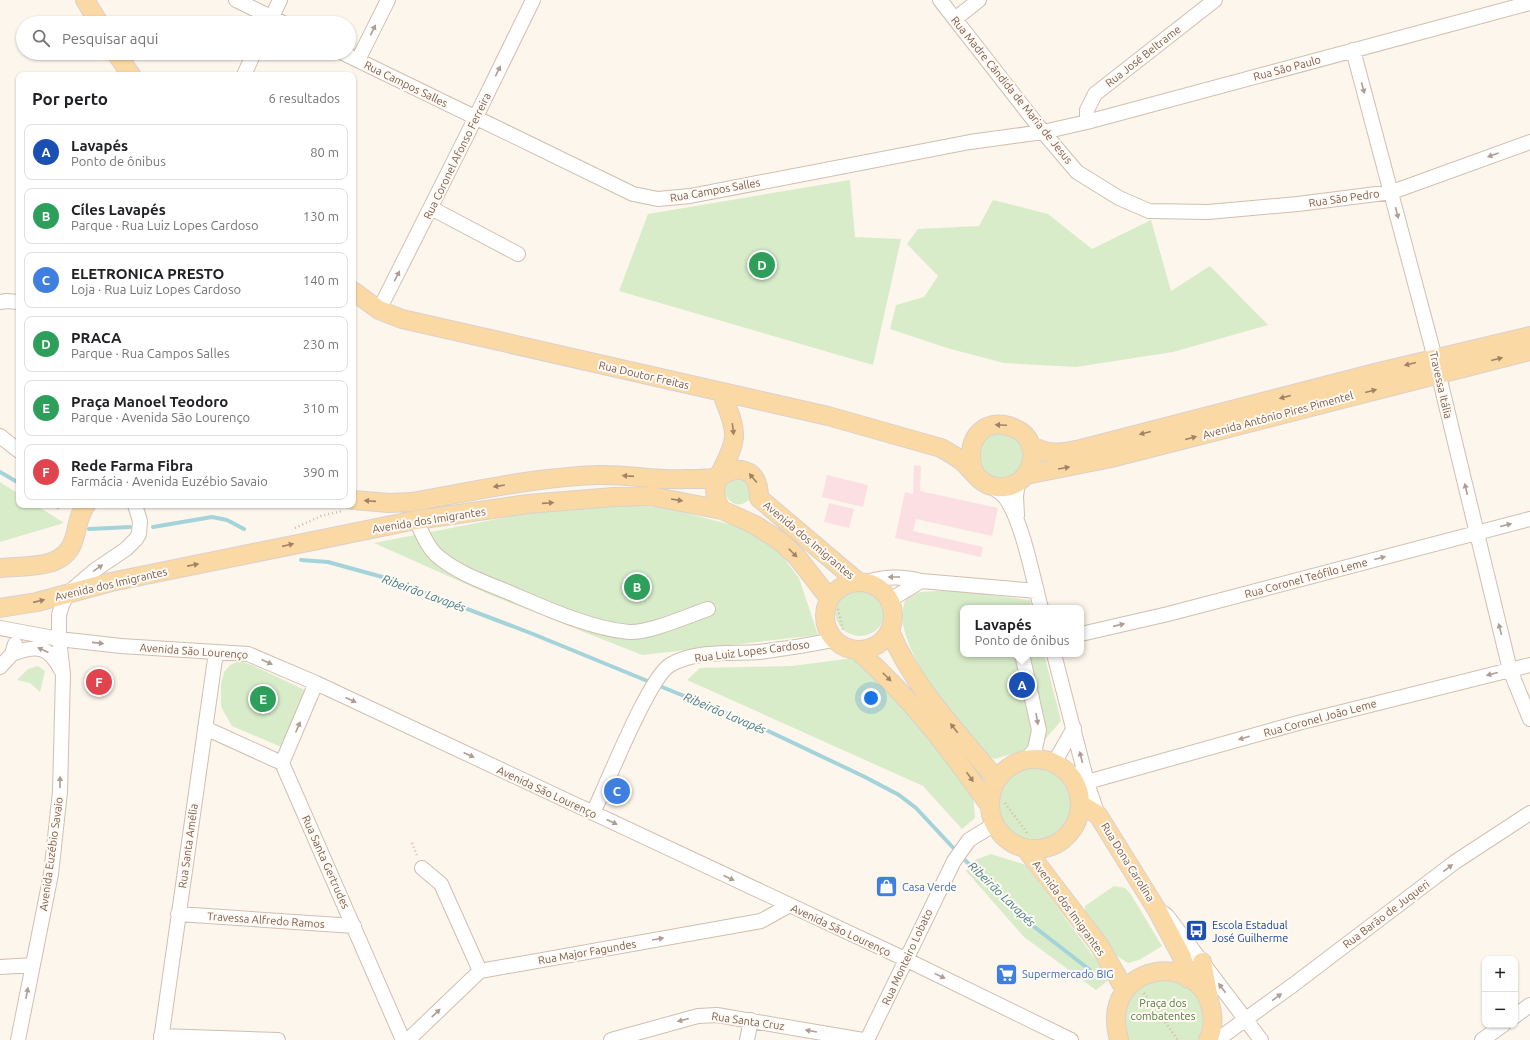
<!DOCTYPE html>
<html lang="pt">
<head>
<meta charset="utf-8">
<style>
  :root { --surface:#fff; --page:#f2f2f2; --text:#202124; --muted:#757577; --line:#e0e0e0; --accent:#111827 }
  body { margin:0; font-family:Ubuntu,sans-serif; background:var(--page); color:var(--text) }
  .controls { position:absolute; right:12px; bottom:12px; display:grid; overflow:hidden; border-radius:8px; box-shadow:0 1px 3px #0004 }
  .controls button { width:36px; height:36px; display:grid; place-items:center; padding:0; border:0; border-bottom:1px solid var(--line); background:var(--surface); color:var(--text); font:20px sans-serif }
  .you { position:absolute; left:871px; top:698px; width:14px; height:14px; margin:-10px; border:3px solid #fff; border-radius:50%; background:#1a73e8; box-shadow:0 0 0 6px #1a73e833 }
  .badge { display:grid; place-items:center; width:26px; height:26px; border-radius:50%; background:var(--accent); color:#fff; font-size:13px; font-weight:700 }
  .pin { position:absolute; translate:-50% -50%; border:2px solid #fff; box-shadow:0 1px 4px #0006 }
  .popup { position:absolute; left:960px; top:605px; width:124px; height:52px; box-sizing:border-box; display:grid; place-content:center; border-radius:8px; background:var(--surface); filter:drop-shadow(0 1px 3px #0005); font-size:13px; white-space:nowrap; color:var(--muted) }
  .popup b { font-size:15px; color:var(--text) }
  .popup::after { content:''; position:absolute; left:50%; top:100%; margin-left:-8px; border:8px solid transparent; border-top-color:var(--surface) }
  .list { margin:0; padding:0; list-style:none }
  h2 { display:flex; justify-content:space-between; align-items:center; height:52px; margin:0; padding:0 16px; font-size:17px }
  h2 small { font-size:13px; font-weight:400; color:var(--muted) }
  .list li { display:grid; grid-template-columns:26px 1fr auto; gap:12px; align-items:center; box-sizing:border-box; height:56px; margin:0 8px 8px; padding:0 8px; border:1px solid var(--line); border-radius:8px }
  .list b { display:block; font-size:15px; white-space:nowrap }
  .list p { margin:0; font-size:13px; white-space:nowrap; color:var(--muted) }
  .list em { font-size:13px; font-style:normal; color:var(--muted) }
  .icon { flex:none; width:22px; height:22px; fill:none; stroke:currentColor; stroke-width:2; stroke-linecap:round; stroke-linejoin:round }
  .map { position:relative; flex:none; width:1530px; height:1040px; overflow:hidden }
  .search { position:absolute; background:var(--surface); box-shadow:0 1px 3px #0004; left:16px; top:16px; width:340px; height:44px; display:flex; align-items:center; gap:10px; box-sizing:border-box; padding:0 14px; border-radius:22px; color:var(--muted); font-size:15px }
  .panel { position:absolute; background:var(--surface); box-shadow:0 1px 3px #0004; left:16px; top:72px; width:340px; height:436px; border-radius:8px }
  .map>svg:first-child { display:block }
</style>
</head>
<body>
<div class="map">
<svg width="1530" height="1040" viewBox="0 0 1530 1040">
  <rect width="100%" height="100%" fill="#fdf6ec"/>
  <path fill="#fbdfe3" d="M914,465L921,466L920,491L998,508L992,536L916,519L913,531L983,547L981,557L895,538L905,492L913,494Z
    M827,475L868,485L863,507L822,497Z
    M829,503L854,509L849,528L824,522Z"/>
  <path fill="#d8ecc9" d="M850,180L855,237L901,239L873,365L619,291L648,214Z
    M993,200L1048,214L1092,249L1151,220L1171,291L1210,266L1268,325L1173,352L1076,367L1004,363L947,348L890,329L896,305L924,297L938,276L907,244L918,229L979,226Z
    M998,431L1019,439C1024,451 1026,457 1019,468C1000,496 962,462 985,438C987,434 994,433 998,431Z
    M744,473L753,495C740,513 725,503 723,484Z
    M0,482L19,494V505H36L64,523L0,542Z
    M575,504L662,507L740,527L776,548L799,578L818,635L642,655L493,596L374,543Z
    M835 611a25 25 0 1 1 50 0a25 25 0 1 1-50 0Z
    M954,590L1030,600L1032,608H963V654H1044L1061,721L1040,745L995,759L982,754C956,718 905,661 902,616C902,610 904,604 906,598L920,592Z
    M854,658L893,684L973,793L975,818L962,829L923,786L687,680L700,668L792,666Z
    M240,661L252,665L309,692L286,749L232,726L221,707V684L224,672L230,665Z
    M38,666L45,671L40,692L30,683L17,680L28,669Z
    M998 804a37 37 0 1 1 74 0a37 37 0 1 1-74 0Z
    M991,854L1026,865L1110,979L1096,990L1024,937L966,871L975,860Z
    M1114,886L1125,888L1130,893L1162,946L1139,960L1128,963L1117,956L1085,914V906Z
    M1168,978C1199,988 1210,1009 1198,1040H1129L1125,1031V1005L1142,984Z"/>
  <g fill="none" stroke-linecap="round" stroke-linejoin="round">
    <path stroke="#a5d3da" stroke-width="4" d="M0,472L19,483
      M55,505L58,507
      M153,527L212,517L227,520L244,529
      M89,529L130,527
      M301,560L328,562L386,578L533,634L762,728L865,777L899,795L916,808L959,854L1019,915L1090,970"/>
    <defs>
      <path id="minor" d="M236,0L283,23
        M940,0L1043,132L1077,172L1119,198L1149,211L1208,212L1298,204L1392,192L1530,142
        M955,19L979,0
        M269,23L280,0
        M1353,50L1432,347L1510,670L1530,719
        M343,53L633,194L658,199L690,196L970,142L1043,132L1087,122L1530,3
        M358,60L388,0
        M244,75L254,53
        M1087,122V110L1095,94L1215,0
        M431,208L518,254
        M0,302L6,301L19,302
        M379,310L469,131L533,0
        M0,436L19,451
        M991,486C995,489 1000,492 1004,496C1022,518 1033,579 1041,608
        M1017,516L1016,496L1018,483
        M416,520C422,533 428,549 440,558C460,574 484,582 508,592C543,607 591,629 629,632C650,633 687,616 708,609
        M867,582C886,576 902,576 921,581L1037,591
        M890,600L921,581
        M0,628L59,639L121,646L248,654L316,683L905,959L1071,1040
        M1081,634L1168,614L1530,519
        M12,654C37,644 49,646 61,670
        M1022,654L1039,730L1035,749L1026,760
        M1054,654L1088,786L1098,815
        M0,667L12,654L15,644
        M316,683L282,763L403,1040
        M205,728L282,763
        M1054,763L1074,728
        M1064,769L1087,782L1298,723L1530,665
        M593,813C606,786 649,677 670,665C695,650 730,654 759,652C784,649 809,645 834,640
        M422,868L441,884L480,971
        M178,914L354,926
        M1165,914L1168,917L1261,1040
        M0,967L33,965
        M1515,1016L1530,1005
        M161,1036L278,1040
        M18,1040L51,874L60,792L63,674L59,639V615L62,605L68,593L95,570L126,549L136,539L139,534L140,521L135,505
        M161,1040L216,652
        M408,1040L480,971L761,921L788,906
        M611,1040L698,1016L717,1015L863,1040
        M747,1040L751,1020
        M867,1040L954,861L969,840L995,824
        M1217,1040L1293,985L1455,862L1530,813
        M1482,1040L1503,1025"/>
      <path id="major" d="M85,0L99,23
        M116,53L131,75
        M353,291L379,310L402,319L828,416L941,448C948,452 955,456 962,461C971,469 979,483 992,486C1030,496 1049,442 1014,428C981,414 962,445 975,474
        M721,392C726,406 735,422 734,437C732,464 702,484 722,510
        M1030,445C1050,456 1060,453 1081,449L1375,373L1530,336
        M1026,475L1111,458L1530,351
        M353,500L389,503L412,502C474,491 536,477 599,475C628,474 657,481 686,479C696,479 711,480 720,476C728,473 735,467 745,471C757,475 759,487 759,498L857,581
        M0,568C26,565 65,571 74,539C78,527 78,515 86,505
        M825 616a34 34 0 1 1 68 0a34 34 0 1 1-68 0Z
        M0,608L37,602L111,582L416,520L528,504L614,497L651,496L722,510L755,525L780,541L797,557L829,598
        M890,631C913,687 959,734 997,780
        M858,651C910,696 950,750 990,806
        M990 804a45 45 0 1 1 90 0a45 45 0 1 1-90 0Z
        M1080,804L1098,815L1157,910L1182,957L1187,978
        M1025,848L1099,945L1125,990
        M1202,962L1209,999
        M1119,1040C1097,962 1203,947 1212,1013C1213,1022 1212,1032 1208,1040"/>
    </defs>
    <use href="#minor" stroke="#d1beb0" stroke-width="16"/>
    <use href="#major" stroke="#dad1cd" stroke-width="20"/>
    <path stroke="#d9b8a5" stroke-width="2.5" stroke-dasharray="1 3" stroke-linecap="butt" d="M295,528L321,516L342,511
      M838,609L843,630
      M1005,803L1028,834
      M412,843L417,856
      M1144,993L1178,1040"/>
    <use href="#minor" stroke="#fff" stroke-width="14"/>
    <use href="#major" stroke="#fbd9a5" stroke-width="18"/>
  </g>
  <defs><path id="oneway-solid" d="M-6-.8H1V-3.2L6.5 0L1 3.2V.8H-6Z"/></defs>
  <g fill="#af9d94">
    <use href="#oneway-solid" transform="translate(373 30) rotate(-64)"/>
    <use href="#oneway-solid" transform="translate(498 71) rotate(-64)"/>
    <use href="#oneway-solid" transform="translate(1363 88) rotate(75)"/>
    <use href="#oneway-solid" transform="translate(1493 155) rotate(160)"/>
    <use href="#oneway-solid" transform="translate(1397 213) rotate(76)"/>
    <use href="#oneway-solid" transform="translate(397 276) rotate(-63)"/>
    <use href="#oneway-solid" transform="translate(1466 489) rotate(-103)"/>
    <use href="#oneway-solid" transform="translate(1506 525) rotate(-14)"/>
    <use href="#oneway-solid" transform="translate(1380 558) rotate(-15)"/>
    <use href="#oneway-solid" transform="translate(98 568) rotate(-35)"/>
    <use href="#oneway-solid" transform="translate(894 577) rotate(180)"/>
    <use href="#oneway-solid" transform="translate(1119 625) rotate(-13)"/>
    <use href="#oneway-solid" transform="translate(1500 629) rotate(-104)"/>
    <use href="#oneway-solid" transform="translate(98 643) rotate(6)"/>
    <use href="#oneway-solid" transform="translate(43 650) rotate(-156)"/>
    <use href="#oneway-solid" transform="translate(267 662) rotate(24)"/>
    <use href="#oneway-solid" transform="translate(1492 674) rotate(166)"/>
    <use href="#oneway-solid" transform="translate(351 700) rotate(25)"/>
    <use href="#oneway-solid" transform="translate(1037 719) rotate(80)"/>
    <use href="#oneway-solid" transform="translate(298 727) rotate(-67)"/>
    <use href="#oneway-solid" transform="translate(1244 738) rotate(164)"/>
    <use href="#oneway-solid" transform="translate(469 755) rotate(25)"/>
    <use href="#oneway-solid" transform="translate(1081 757) rotate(-104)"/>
    <use href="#oneway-solid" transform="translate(60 782) rotate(-89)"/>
    <use href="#oneway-solid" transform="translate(612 822) rotate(25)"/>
    <use href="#oneway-solid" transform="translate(1448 868) rotate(-37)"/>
    <use href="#oneway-solid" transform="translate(729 878) rotate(25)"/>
    <use href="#oneway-solid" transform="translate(658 939) rotate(-10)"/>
    <use href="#oneway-solid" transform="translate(940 976) rotate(26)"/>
    <use href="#oneway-solid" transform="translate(1222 988) rotate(-127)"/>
    <use href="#oneway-solid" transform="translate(27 993) rotate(-79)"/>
    <use href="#oneway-solid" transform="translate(1277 997) rotate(-36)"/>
    <use href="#oneway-solid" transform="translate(436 1013) rotate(-44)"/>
    <use href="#oneway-solid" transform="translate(683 1020) rotate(165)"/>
    <use href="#oneway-solid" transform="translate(811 1031) rotate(-170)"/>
  </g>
  <g fill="#a18267">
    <use href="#oneway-solid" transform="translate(1497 359) rotate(-14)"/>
    <use href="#oneway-solid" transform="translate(1410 364) rotate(166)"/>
    <use href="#oneway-solid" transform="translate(1371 391) rotate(-15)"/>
    <use href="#oneway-solid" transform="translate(1285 397) rotate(165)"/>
    <use href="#oneway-solid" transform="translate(1001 425) rotate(-178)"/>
    <use href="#oneway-solid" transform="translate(733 429) rotate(83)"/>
    <use href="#oneway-solid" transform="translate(1145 433) rotate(166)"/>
    <use href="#oneway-solid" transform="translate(1191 438) rotate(-15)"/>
    <use href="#oneway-solid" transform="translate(1064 468) rotate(-10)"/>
    <use href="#oneway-solid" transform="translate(628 476) rotate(-176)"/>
    <use href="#oneway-solid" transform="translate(753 478) rotate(-130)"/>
    <use href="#oneway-solid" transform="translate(499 486) rotate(171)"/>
    <use href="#oneway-solid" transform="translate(677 500) rotate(9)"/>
    <use href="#oneway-solid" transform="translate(370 501) rotate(-176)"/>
    <use href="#oneway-solid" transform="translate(548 503) rotate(-4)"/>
    <use href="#oneway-solid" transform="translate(288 545) rotate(-13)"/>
    <use href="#oneway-solid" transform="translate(793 553) rotate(45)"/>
    <use href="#oneway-solid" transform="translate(193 565) rotate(-11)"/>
    <use href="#oneway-solid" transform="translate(39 601) rotate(-13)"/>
    <use href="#oneway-solid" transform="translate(887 677) rotate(45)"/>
    <use href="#oneway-solid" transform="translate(954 728) rotate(-128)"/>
    <use href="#oneway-solid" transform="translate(970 777) rotate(55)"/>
  </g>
  <defs>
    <symbol id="shop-square" viewBox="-11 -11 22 22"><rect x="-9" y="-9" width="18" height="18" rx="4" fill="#3f7fe0" stroke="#fffaf3"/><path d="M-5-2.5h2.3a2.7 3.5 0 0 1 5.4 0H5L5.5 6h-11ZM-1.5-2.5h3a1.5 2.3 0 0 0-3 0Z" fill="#fff"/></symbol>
    <symbol id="bus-square" viewBox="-11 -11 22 22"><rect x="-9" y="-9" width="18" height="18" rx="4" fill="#1a4fb4" stroke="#fffaf3"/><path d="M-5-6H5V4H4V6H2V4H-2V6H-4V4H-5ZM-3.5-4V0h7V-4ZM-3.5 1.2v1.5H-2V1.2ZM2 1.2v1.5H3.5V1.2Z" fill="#fff"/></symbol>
    <symbol id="supermarket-square" viewBox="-11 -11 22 22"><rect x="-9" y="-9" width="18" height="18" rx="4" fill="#3f7fe0" stroke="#fffaf3"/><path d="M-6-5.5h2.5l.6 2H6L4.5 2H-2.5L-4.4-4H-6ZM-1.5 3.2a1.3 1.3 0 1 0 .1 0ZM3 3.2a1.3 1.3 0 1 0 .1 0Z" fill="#fff"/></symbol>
  </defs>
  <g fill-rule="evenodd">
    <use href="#shop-square" x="874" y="874" width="25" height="25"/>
    <use href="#bus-square" x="1184" y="918" width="25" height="25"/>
    <use href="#supermarket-square" x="994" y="962" width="25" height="25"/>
  </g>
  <g text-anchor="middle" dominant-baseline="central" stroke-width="4" stroke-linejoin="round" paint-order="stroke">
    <g font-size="11" fill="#7a5c4d" stroke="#fffaf3">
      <text transform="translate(1143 56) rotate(-38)">Rua José Beltrame</text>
      <text transform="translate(1287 68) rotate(-15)">Rua São Paulo</text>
      <text transform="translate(406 84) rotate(26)">Rua Campos Salles</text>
      <text transform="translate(1012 90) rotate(51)">Rua Madre Cândida de Maria de Jesus</text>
      <text transform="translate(457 156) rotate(-64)">Rua Coronel Afonso Ferreira</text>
      <text transform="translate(715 190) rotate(-10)">Rua Campos Salles</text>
      <text transform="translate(1344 198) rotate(-8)">Rua São Pedro</text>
      <text transform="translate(644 375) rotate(13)">Rua Doutor Freitas</text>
      <text transform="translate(1441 385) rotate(77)">Travessa Itália</text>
      <text transform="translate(1278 415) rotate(-15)">Avenida Antônio Pires Pimentel</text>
      <text transform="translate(429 520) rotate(-9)">Avenida dos Imigrantes</text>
      <text transform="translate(809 540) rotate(40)">Avenida dos Imigrantes</text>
      <text transform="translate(1306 578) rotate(-15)">Rua Coronel Teófilo Leme</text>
      <text transform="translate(111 584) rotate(-13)">Avenida dos Imigrantes</text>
      <text transform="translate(194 651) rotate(4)">Avenida São Lourenço</text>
      <text transform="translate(752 651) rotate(-7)">Rua Luiz Lopes Cardoso</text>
      <text transform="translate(1320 718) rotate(-15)">Rua Coronel João Leme</text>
      <text transform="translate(547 792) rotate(25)">Avenida São Lourenço</text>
      <text transform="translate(188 846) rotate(-82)">Rua Santa Amélia</text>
      <text transform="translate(51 854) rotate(-82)">Avenida Euzébio Savaio</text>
      <text transform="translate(326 862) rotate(66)">Rua Santa Gertrudes</text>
      <text transform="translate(1128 862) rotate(58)">Rua Dona Carolina</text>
      <text transform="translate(1069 908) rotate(54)">Avenida dos Imigrantes</text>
      <text transform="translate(1386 914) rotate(-37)">Rua Barão de Juqueri</text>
      <text transform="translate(266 920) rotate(4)">Travessa Alfredo Ramos</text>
      <text transform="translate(841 930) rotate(25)">Avenida São Lourenço</text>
      <text transform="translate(587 952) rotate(-10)">Rua Major Fagundes</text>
      <text transform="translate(907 957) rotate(-65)">Rua Monteiro Lobato</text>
      <text transform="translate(748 1021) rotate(8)">Rua Santa Cruz</text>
    </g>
    <g font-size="11" fill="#366cbe" stroke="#fffaf3" text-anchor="start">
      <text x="902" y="887">Casa Verde</text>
      <text x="1022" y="974">Supermercado BIG</text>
    </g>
    <g font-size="11" fill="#164399" stroke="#fffaf3" text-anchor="start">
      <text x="1212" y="925">Escola Estadual<tspan x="1212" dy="13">José Guilherme</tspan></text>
    </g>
    <g font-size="11" fill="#537a41" stroke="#fffaf3">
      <text x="1163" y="1003">Praça dos<tspan x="1163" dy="13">combatentes</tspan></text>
    </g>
    <g font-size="12" font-style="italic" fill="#437c86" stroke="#fffaf3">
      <text transform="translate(424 593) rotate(20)">Ribeirão Lavapés</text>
      <text transform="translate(725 713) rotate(23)">Ribeirão Lavapés</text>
      <text transform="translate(1002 894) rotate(44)">Ribeirão Lavapés</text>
    </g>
  </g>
</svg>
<div class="controls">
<button>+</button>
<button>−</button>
</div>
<div class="you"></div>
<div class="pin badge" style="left:1022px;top:685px;background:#1a4fb4">A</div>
<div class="popup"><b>Lavapés</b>Ponto de ônibus</div>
<div class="pin badge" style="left:637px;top:587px;background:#2e9e5b">B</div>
<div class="pin badge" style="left:617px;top:791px;background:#3f7fe0">C</div>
<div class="pin badge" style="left:762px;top:265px;background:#2e9e5b">D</div>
<div class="pin badge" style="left:263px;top:699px;background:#2e9e5b">E</div>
<div class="pin badge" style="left:99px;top:682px;background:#e0444e">F</div>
<div class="search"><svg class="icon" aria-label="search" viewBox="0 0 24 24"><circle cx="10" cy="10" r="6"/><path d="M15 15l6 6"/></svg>Pesquisar aqui</div>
<section class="panel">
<h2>Por perto<small>6 resultados</small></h2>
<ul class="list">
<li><span class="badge" style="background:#1a4fb4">A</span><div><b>Lavapés</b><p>Ponto de ônibus</p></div><em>80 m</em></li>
<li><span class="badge" style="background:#2e9e5b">B</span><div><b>Cíles Lavapés</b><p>Parque · Rua Luiz Lopes Cardoso</p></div><em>130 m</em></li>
<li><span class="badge" style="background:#3f7fe0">C</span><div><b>ELETRONICA PRESTO</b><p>Loja · Rua Luiz Lopes Cardoso</p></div><em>140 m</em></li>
<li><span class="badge" style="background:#2e9e5b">D</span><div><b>PRACA</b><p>Parque · Rua Campos Salles</p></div><em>230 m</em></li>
<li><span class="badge" style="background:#2e9e5b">E</span><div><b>Praça Manoel Teodoro</b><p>Parque · Avenida São Lourenço</p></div><em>310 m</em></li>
<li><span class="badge" style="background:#e0444e">F</span><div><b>Rede Farma Fibra</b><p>Farmácia · Avenida Euzébio Savaio</p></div><em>390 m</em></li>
</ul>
</section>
</div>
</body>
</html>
